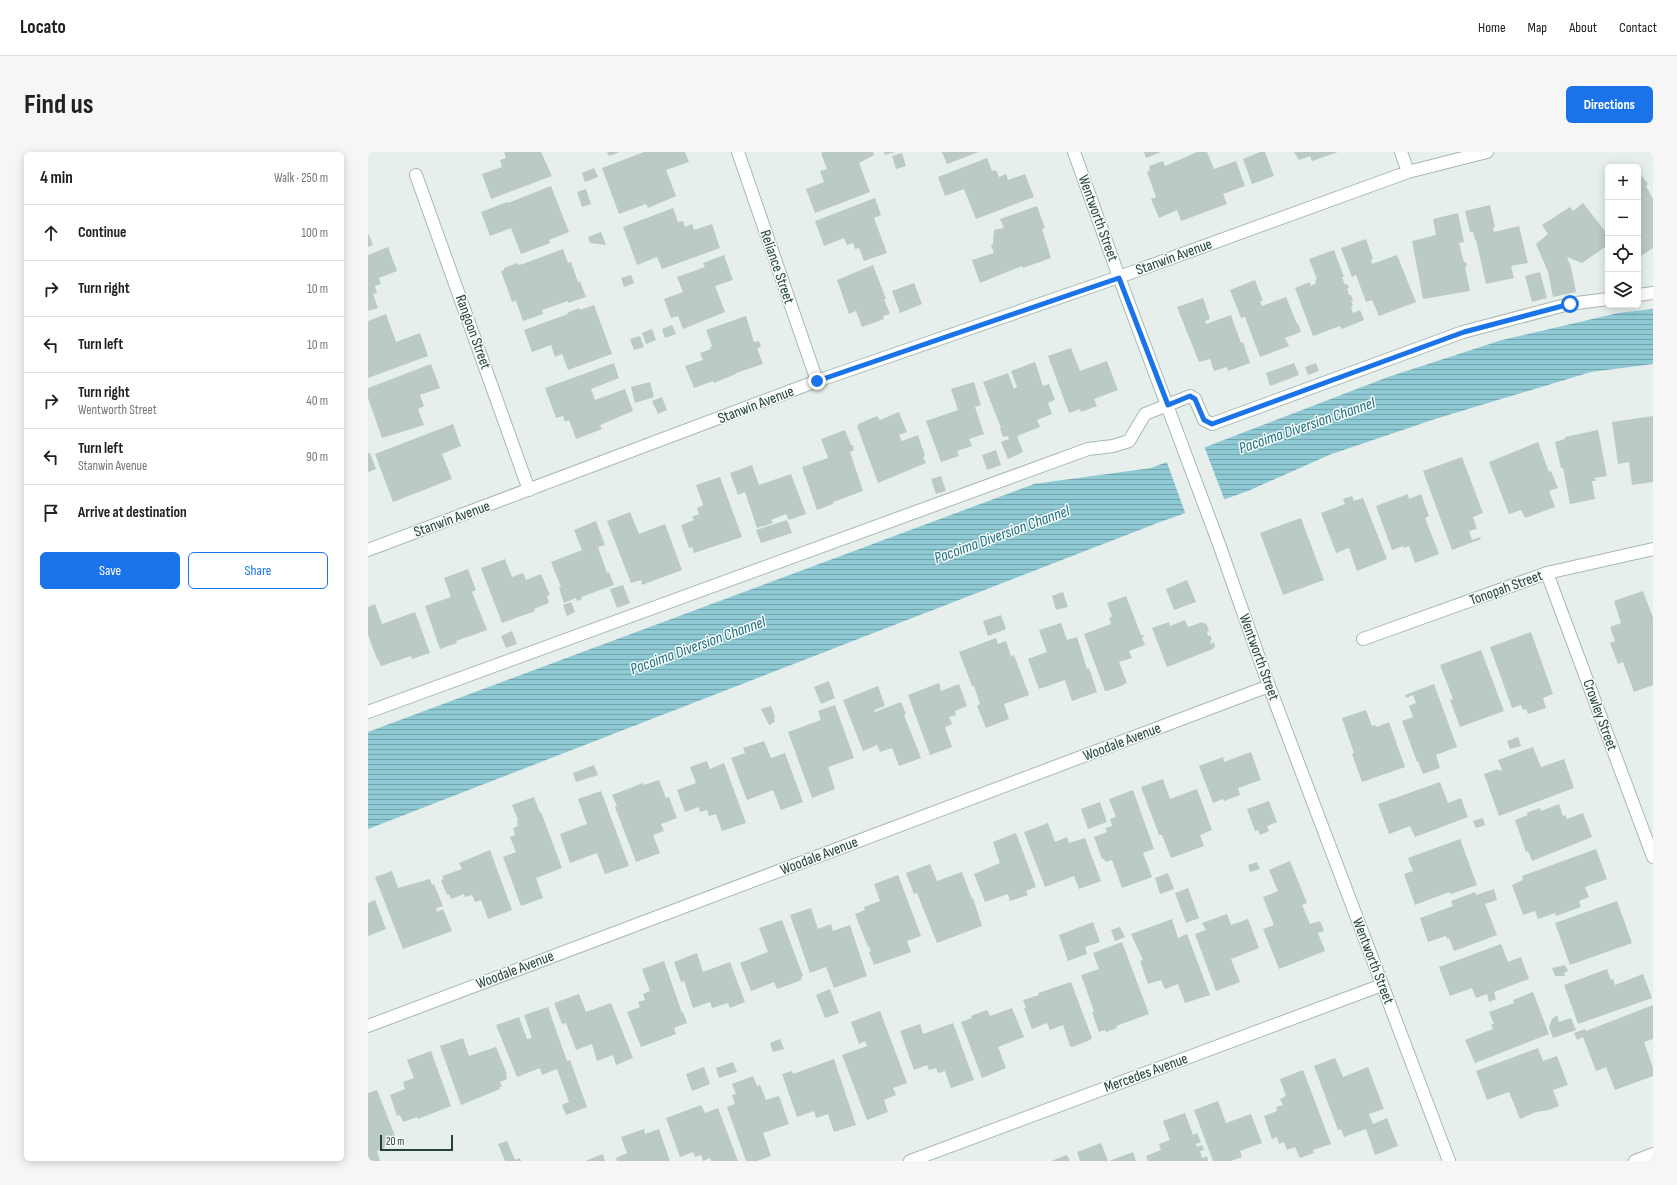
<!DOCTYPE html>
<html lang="en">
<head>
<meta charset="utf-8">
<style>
  :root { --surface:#fff; --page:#f6f6f6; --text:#202124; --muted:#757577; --line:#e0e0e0; --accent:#1a73e8 }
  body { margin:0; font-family:"Sofia Sans Condensed",sans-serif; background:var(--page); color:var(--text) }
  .controls { position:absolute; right:12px; top:12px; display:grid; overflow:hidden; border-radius:6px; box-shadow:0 2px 10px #0003 }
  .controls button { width:36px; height:36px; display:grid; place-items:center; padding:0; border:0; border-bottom:1px solid var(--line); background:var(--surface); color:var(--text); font:20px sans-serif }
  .scale { position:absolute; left:12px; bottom:10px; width:73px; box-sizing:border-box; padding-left:4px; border:2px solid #24423a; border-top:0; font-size:11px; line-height:14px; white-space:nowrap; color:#24423a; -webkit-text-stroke:3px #f7fbf9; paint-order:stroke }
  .stop { position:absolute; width:12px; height:12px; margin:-9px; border:3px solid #1a73e8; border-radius:50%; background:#fff }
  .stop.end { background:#1a73e8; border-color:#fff; box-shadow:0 1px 4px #0008 }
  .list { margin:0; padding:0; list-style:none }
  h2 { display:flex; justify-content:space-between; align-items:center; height:52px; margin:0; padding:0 16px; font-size:17px }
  h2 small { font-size:13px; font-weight:400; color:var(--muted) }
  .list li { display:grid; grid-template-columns:26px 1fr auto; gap:12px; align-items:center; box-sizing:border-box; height:56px; padding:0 16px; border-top:1px solid var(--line) }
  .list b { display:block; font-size:15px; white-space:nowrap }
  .list p { margin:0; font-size:13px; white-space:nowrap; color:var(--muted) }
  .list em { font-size:13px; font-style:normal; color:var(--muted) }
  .actions { display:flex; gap:8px; padding:12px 16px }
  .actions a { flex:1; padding:9px 0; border:1px solid var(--accent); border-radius:6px; text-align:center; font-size:14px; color:var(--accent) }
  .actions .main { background:var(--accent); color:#fff }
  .icon { flex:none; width:22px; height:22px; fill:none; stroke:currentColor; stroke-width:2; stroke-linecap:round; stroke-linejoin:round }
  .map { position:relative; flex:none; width:1285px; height:1009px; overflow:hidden; border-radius:6px }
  header { display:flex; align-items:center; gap:24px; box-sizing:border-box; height:56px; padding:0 20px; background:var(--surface); border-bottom:1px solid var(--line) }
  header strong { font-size:19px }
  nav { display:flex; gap:22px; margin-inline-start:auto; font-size:14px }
  .intro { display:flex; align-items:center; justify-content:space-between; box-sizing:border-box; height:96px; padding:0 24px }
  h1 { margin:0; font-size:28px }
  .button { padding:10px 18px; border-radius:6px; background:var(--accent); color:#fff; font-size:14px; font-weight:700 }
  main { display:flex; gap:24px; padding:0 24px }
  aside { flex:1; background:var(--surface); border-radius:6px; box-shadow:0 2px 10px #0003 }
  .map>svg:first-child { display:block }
</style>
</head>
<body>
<header>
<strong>Locato</strong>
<nav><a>Home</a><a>Map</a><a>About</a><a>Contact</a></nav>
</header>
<div class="intro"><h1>Find us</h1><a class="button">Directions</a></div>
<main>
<aside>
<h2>4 min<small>Walk · 250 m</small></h2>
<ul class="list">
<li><svg class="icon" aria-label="ahead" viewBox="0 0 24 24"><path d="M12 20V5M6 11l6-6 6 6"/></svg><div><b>Continue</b></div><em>100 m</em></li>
<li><svg class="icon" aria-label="right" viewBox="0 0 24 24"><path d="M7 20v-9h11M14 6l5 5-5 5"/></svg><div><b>Turn right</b></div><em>10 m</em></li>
<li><svg class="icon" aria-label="left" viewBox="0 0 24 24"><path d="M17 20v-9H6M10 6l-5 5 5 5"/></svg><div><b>Turn left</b></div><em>10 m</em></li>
<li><svg class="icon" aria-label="right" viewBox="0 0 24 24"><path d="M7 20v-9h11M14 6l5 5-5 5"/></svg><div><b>Turn right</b><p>Wentworth Street</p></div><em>40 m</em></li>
<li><svg class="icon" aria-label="left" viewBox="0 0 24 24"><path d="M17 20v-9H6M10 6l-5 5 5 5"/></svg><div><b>Turn left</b><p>Stanwin Avenue</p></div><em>90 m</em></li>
<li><svg class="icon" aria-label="arrive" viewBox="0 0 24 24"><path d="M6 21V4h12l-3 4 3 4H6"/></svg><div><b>Arrive at destination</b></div></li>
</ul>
<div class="actions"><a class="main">Save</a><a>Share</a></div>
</aside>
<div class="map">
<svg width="1285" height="1009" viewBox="0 0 1285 1009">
  <defs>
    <pattern id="water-rules" width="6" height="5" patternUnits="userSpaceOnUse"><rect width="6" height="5" fill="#8ec9d4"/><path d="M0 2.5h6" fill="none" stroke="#74a5ad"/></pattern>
  </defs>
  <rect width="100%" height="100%" fill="#e6efeb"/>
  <path fill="url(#water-rules)" d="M1285,157V212L1223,220L1067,267L961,303L880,339L792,370L0,677V580L666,332L783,316L1020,225L1134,188L1250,161Z"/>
  <path fill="#e6efeb" d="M836,294L857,349L818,363L798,308Z"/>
  <path fill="#bbcac4" d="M136,0H173L184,24L123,47L114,22L134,15L132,8L138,6Z
    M239,0H252L241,4Z
    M276,0H317L321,10L298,18L308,44L280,56L278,52L251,62L234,16Z
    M455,0H505L506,3L491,11L502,40L447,61L438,37L456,30L452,19L459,17L453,1Z
    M516,0H527L517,3Z
    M574,0H611L579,12Z
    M776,0H793L778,6Z
    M829,0H839L846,17L868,9L877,34L855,42L859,52L813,69L809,58L791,66L783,47L788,45L779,20L782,18L781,14L795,9L797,14Z
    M892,0H897L906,24L884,32L875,7Z
    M926,0H970L944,9L942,4L931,8Z
    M534,1L538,14L528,17L524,4Z
    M619,6L624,19L628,18L631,25L638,22L640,28L657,22L666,45L608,67L596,37L577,44L570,25Z
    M226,16L230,25L217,30L214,21Z
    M1270,19L1280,32L1278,34L1285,47V96L1270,106Z
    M183,34L201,80L181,88L182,91L153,102L143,76L122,84L113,60L139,50L140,51Z
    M218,37L223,52L214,55L209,40Z
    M507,46L513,63L506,66L519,101L496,109L491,96L487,97L485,91L479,93L476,86L456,94L447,69Z
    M1215,51L1240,83V93L1214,111L1199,105L1203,115L1208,140L1185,145L1180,120L1168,92L1180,82L1174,73L1202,55L1205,59Z
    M1122,53L1127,75L1125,76L1126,80L1151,74L1160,111L1143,114L1146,126L1118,132L1108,88H1107L1105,80H1102L1097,59Z
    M669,54L677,76L674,77L683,106L655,116L654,114L612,131L604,108L626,101L623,93L625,92L626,78L636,76L632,67Z
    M305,56L310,70L315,69L317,75L324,72L326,78L344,72L352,96L294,117L289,105L269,113L255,75Z
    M1090,61L1096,90L1091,91L1096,110H1098L1099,114L1097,115L1102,139L1055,147L1044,89L1068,83L1065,67Z
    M233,80L238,93L222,91L220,85Z
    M0,81L5,93L0,95Z
    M998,87L1005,107L1003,108L1004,112L1029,103L1048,150L1011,164L1004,148L998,150L988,123L984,125L973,96Z
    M20,95L29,119L11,126L13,132L7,134L9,141L5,142L10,156L0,159V103Z
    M195,97L200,111L203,110L210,130L212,129L218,145L200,151V149L174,158L175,162L155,169L148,149L144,150L133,119L136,118V116L149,111L150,113L155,112Z
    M966,98L976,125H974L977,133L979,132L981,136L979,137L981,143H983L985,148L983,149L985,154L983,155L985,161L992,158L996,168L974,177L972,174L945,184L927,136L942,130L943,134L948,131L947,128L949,127L941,107Z
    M356,103L365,128L347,134L357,160L315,177L310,164L303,166L296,147L315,140L309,125L337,115L335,111Z
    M505,113L518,147H516L522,162L515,164L516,167L494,175L488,159L481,162L469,128Z
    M1172,120L1179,146L1164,150L1157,124Z
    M263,123L266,131L256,135L253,126Z
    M887,128L895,149H892L894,154L918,145L929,172L930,171L933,180L917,186L921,194L892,205L877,165L873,166L862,138Z
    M546,131L554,152L532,161L524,139Z
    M835,146L842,167L837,169L838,172L863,163L873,191L875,190L882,211L860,219L859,215L846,219L842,207L831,210L809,155Z
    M226,153L244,202L200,218L194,202L187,205L183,193L164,200L156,178L200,162L199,161L211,156L212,158Z
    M18,162L28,190L52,181L60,204L0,226V169Z
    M378,164L386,190L391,189L393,195L389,196L395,212L368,221V222L346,231L345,229L326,236L317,214L335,208L332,201L343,197L342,195L344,194L338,178Z
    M304,173L308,182L297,186L294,177Z
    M284,177L288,188L278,192L274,181Z
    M272,184L276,195L266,198L262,187Z
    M703,196L712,219L739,209L750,238L726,247L729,254L713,260L712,257L701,261L680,204Z
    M667,210L675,234L681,232L687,248L680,251L684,262L669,268L672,275L649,284L655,300L640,307L633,290L641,287L640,284L635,285L632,276H633L615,230L640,221L646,237L649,235L643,219Z
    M246,211L251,226L223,237L227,248L257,237L265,259L232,273L234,277L208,287L201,268L197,270L195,264L188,266L177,236Z
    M926,211L931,223L902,234L898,221Z
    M948,211L951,219L940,223L937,215Z
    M63,212L72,236L52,243L56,254L50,257L56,273L14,286L0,246V236Z
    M282,230L286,245L267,251L263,235Z
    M606,230L613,253L607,255L616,282L601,287L604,294L589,299L591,304L573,310L558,269L590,258L583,237Z
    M294,245L299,258L290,262L284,249Z
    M531,260L539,280L531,283L534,289L550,283L557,304L555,305L558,311L510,331L489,274L491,273L490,272L509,264L512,268Z
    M1285,264V330L1264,333L1261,310L1250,312L1244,270Z
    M85,272L93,294L74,302L84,327L25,350L7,302Z
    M477,278L483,293H485L486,298L482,300L495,339L465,350V352L449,358L434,315L460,306L453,287Z
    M1230,278L1239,324L1227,326L1228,329H1224L1227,347L1202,352L1195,316H1193L1187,290L1197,287V285Z
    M1170,290L1181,320L1183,319L1190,336L1181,339L1187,355L1157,366L1153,358L1141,362L1121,310Z
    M628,298L633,313L619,318L614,303Z
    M0,301H2L8,317L0,320Z
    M1094,305L1115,361L1105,365L1109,377L1101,379L1104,388L1112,385L1113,387L1084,398L1055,319Z
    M384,313L391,333L423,322L438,362L421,368L418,362L403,368L405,371L389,376L377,340L370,343L362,321Z
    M573,324L578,339L568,342L563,327Z
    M352,325L374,385L326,401L324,395L321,396L313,373L326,368L324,365L331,362L329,356L335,353L328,333Z
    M1040,342L1041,347L1053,342L1061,364L1057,366L1071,402L1047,411L1041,394L1036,396L1035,394L1024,398L1008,354Z
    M984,344L986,349L995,346L1019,407L989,419L981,396L968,401L953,361L977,352L975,347Z
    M262,360L271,382L297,372L314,418L274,433L273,428L263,431L239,369Z
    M933,366L956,428L915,443L892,381Z
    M419,368L424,381L393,391L388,378Z
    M228,369L237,393L230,395L239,421L241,420L246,433L213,445L214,447L209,449L208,446L196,451L191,436L193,435L183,410L214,398L206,378Z
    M137,407L144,425L155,421L158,428L173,422L182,443L179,444L181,451L166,457L167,459L134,471L113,416Z
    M100,417L108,438L104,440L119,478L88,489L89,491L72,497L57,454L83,445L76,426Z
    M819,428L828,450L806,458L798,437Z
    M255,433L262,451L249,456L242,437Z
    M1275,439L1285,466V533L1266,540L1255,510L1250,512L1242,491L1247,489L1242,475L1253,471L1246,449Z
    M695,440L700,455L688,458L684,444Z
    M758,444L773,483H775L776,485L774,486L777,493L761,499L764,506L751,510L759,531L755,532L756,533L739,539H737L716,482L743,472L741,466L744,464L739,451Z
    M203,450L207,460L199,464L195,453Z
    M7,452L14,472L47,460L62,501L44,507L43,504L13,514L10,507H9L0,483V455Z
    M633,463L638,477L620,484L615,469Z
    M817,468L820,475L835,470L836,472L838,471L841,479L839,480L840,484L842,483L844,488L842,489L843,492L846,490L847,495L845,496V497L799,515L784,476L801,470L802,474Z
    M693,471L699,488L709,485L719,517L721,516L729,540L704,549L697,528L671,537L660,507L679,500L671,478Z
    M144,479L149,492L138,496L133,484Z
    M1163,480L1185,542L1175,546L1178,556L1160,562L1158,557L1155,558L1153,553L1144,556L1122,495Z
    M628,486L630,492L638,489L643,504L646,503L661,543L636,552L641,567L618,576L609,554L612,552L606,534H604L591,500Z
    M1113,498L1136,559L1092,575L1082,548L1085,547L1072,513Z
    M461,529L467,546L453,552L446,535Z
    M571,531L573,539L591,532L599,554L587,559L588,563L581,565L584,572L577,575L584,595L562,603L540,543Z
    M1066,532L1089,595L1068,603L1072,616L1055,622L1050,609L1049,610L1034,569L1045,565L1041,554L1048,551L1045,543L1038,546L1037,543Z
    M510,534L517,554L506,558L507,560L533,550L538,562L536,563L553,606L531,614L524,596L512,600L509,593L495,599L475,548Z
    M467,553L486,606L460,615L467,637L444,646L420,580L453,568L450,559Z
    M403,554L407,565H406L407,570L401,573L393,557Z
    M998,558L1004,574L1008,573L1009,575L1021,570L1037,615L994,630L984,602L986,601L974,566Z
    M1150,585L1153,594L1142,597L1139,589Z
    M396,589L403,606L417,601L435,650L413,658L405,638L379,648L363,606L377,601L375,596Z
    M1165,595L1173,615L1196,607L1206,636L1131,664L1116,622L1130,617L1131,619L1134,618L1130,608Z
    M883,600L893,628L870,636L872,643L856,649L855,647L845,651L831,614L855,605L856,610Z
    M339,609L342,617L356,611L378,671L354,679L348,662L341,664L339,658L332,660L331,655L317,660L309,638L328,631L322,615Z
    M226,613L230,623L208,630L205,621Z
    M795,627L802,647L829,637L844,678L832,683L836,694L803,706L794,683H791L773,635Z
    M291,628L298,646L301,645L309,666L293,672L296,679L285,683L292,701L268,710L247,655L249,654L244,643L275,631L276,633Z
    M1072,630L1080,651L1093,646L1100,665L1047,685L1042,674L1021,682L1010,652Z
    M765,638L786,697L775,701L784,725L754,736L744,708L738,710L736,707H734L726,685L739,680L737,676L744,674L742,667L748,665L741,647Z
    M233,639L261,714L237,722L229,701L202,711L192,682L219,672L210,647Z
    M166,645L172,661L173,660L194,716L168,726L175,746L153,754L135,705L148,700L142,685L147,683L145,676L150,674L149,669L150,668L144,653Z
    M901,649L909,670L899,674L901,679L892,683L890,678L887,679L879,657Z
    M732,650L739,670L720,677L713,657Z
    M1191,652L1195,664L1197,663L1199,667L1215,661L1224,685L1164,709L1160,699L1158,700L1147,668L1160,663L1158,661L1172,656L1173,659Z
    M1115,666L1117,673L1108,676L1105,669Z
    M680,671L687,690L699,685L701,691L717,686L733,729L711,737L706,724L677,735L656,680Z
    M648,681L668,735L658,739L660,743L642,749L640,742L617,750L606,722L632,711L625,690Z
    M1092,687L1109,733L1083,742L1081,740L1047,753L1036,722L1045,719L1040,706Z
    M1228,697L1239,727L1217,735L1221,745L1211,749L1213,755L1188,764L1187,761L1170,767L1167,759L1155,763L1144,733L1155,728L1154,724Z
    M122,698L144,758L120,767L113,748L107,750L104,743L97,745L96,742L83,747L81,742L79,743L73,728L76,727L74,724L94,717L91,711Z
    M922,709L939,751L934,753L942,772L952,769L956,779L950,781L957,799L911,817L895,777L906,773L895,745L910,739L901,718Z
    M889,710L892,717L882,720L880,713Z
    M562,712L569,729L594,720L604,747L605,746L614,774L569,791L549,741L546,742L538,721Z
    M24,719L30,736L62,727L64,733L66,732L75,754L68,756L69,760L75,757L84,779L35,797L7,725Z
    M800,721L806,737L792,742L787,726Z
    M530,723L553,784L539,789L543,800L506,813L501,800L503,799L501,794L500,795L487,762L497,758L496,755L512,749L506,732Z
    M820,736L831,766L818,771L807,741Z
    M1126,737L1129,748L1117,752L1129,783L1086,799L1081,786L1079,787L1078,784L1060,790L1052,766L1085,754L1083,749L1107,740L1108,743Z
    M7,748L18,777L0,784V751Z
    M1249,749L1264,791L1202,813L1187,771Z
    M443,756L450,777L463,772L465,779L482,773L499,824L466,836L458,815L442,821L422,763Z
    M859,762L863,773L880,767L891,796L863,807L872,830L848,839L827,782L838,778L834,771Z
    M804,767L810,786L819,782L842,843L817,851L810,832L797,837L793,828L780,832L772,809L775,808L763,782Z
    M414,768L435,824L433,825L434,828L409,837L406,830L383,839L372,811L400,800L391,776Z
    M725,770L732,790L717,795L719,802L700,809L691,783Z
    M752,775L757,785L747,789L743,778Z
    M754,790L781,862L748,874L749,876L738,880L737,878L731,880L724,860L726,859L713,823L731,817L725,801Z
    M1133,792L1140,810L1153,805L1161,827L1126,840L1128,847L1121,850L1119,842L1108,846L1104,836L1082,844L1071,815Z
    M329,801L335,820L362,810L377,850L362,856L360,851L344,856L342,850L325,856L316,829L313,830L306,810Z
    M296,809L314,861L315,860L319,871L306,876L308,882L273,895L259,860L272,855L270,850L277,848L275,842L282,839L274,817Z
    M1197,813L1200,819L1196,821L1197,824H1187L1184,816Z
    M1239,817L1243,828L1245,827L1247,833L1275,822L1284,846L1210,872L1196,833Z
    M703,830L724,886L722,888L704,895L702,894L695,873L682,878L679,871L664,877L656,856H658L655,848L671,843L670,841Z
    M462,837L471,861L457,866L448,843Z
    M1165,840L1181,882L1107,911L1097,888L1125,877L1123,872H1126L1121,860L1146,851L1145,848Z
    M211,842L218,860L243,851L265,906L248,913L245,903L229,909L224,892L208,898L198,871L194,872L186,851Z
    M1285,853V887L1276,890L1285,916V924L1247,938L1238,915L1228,919L1215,885L1209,888L1206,881L1217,877L1218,879Z
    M180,855L199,909L202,908L219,955L198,963L194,953L201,950L189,917L174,923L172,916L149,925L128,873L151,865L159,887L164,886L156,863Z
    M644,856L656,885L630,895L638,916L614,926L593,870L604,866L603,864L619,858L622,864Z
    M512,859L539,931L525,936L528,943L516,948L520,960L499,968L474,903L499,894L497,889L491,892L483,870Z
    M1189,863L1191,870L1203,866L1208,878L1185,886L1181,875L1184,867Z
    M585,871L606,928L583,936L577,919L570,921L568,916L561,918L559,913L546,918L532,879L552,872L555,882Z
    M95,886L101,904L128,895L139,922H138L139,927L132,930L134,935H131L132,937L93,953L72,894Z
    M412,887L416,897L405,900L402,891Z
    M1170,896L1175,909L1189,904L1200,933L1185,938L1191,954L1181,958L1168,960L1152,967L1141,940L1119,948L1108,919Z
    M63,899L83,954L50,967L49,965L35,970L32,963L29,964L22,943L37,937L35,930L46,926L39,908Z
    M967,906L975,925L1000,915L1016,957L1001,962L1005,972L1019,966L1030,994L1007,1003L998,977L976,985L973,977L970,978L946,914Z
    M466,907L488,973L466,980L460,962L448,966L446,959L429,965L414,922L424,919L425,922Z
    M365,910L369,920L351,926L348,916Z
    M336,915L342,932L324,939L318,922Z
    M935,918L963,992L945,998L946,1001L932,1006L927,995L919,998L916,990L911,992L909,985L904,987L896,964L909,959L908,955L915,953L912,947L918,944L912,927Z
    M385,924L389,934L392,933L398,948L411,944L421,972L395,981L403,1004L389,1009H378L359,955L367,952L364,943L368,942L364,932Z
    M9,938L29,989L16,994L17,996L9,999L12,1009H0V941Z
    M850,949L858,971L883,962L894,991L872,999L874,1005L863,1009H845L826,958Z
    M333,953L337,961L350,956L370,1009H343L342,1006L335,1009L333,1003L327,1005L325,1000L312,1005L298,966Z
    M817,961L825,983L829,981L833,990L828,992L829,995L834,993L836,998L832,999L834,1006L839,1004L840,1009H780L778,1004L793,998L791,992L802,988L795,969Z
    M276,977L277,982L291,977L302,1009H249L248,1006L259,1001L253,985Z
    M139,989L147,1008L152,1006L153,1009H137L130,992Z
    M733,991L740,1009H712L709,1000Z
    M765,1000L768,1009H741Z
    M235,1002L237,1009H217Z
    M699,1003L702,1009H683Z"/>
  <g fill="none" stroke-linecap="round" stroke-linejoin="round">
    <defs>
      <path id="minor" d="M370,0L449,229
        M706,0L751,125L851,392L901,534L1081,1009
        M1033,0L1040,20
        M48,23L161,338
        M1270,143L1285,141
        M0,398L449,229L751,125L1040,20L1119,0
        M1179,421L1285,705
        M995,487L1179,421L1285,397
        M0,560L720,297L745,294L761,289L777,262L822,244L827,247L836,268L844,272L1095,180L1201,152L1240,147
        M0,874L901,534
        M542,1009L1014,833
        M1267,1009L1285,1002"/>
    </defs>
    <use href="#minor" stroke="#a8b8b2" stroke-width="14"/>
    <use href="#minor" stroke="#fff" stroke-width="12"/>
  </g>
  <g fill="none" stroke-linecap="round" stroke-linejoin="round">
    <path stroke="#1a73e8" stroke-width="5" d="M449,229L751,126L800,253L822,244L827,247L836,268L844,272L1096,180L1202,152"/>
  </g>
  <g text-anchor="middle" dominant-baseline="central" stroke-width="3" stroke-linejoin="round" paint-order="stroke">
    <g font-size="15" fill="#24423a" stroke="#f7fbf9">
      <text transform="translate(730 66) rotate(70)">Wentworth Street</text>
      <text transform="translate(806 105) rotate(-20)">Stanwin Avenue</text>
      <text transform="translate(409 115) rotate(71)">Reliance Street</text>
      <text transform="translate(105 180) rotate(70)">Rangoon Street</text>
      <text transform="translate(388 253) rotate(-21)">Stanwin Avenue</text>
      <text transform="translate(84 367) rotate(-20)">Stanwin Avenue</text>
      <text transform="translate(1138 436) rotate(-20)">Tonopah Street</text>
      <text transform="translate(891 505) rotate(70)">Wentworth Street</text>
      <text transform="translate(1232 563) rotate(70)">Crowley Street</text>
      <text transform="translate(754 590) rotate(-21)">Woodale Avenue</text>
      <text transform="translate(451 704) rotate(-21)">Woodale Avenue</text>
      <text transform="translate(1005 809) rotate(69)">Wentworth Street</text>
      <text transform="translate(147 818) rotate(-21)">Woodale Avenue</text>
      <text transform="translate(778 921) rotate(-20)">Mercedes Avenue</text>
    </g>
    <g font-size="16" font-style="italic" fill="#1c6f80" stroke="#f7fbf9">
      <text transform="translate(939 274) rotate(-19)">Pacoima Diversion Channel</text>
      <text transform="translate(634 383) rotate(-20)">Pacoima Diversion Channel</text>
      <text transform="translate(330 494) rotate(-20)">Pacoima Diversion Channel</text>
    </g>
  </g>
</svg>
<div class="controls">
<button>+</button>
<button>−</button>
<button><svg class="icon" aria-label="locate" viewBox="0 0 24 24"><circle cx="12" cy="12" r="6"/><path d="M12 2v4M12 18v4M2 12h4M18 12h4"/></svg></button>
<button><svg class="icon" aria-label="layers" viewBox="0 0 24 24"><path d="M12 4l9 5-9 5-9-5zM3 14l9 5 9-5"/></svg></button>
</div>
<div class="scale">20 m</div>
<div class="stop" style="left:1202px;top:152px"></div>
<div class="stop end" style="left:449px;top:229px"></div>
</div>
</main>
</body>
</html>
